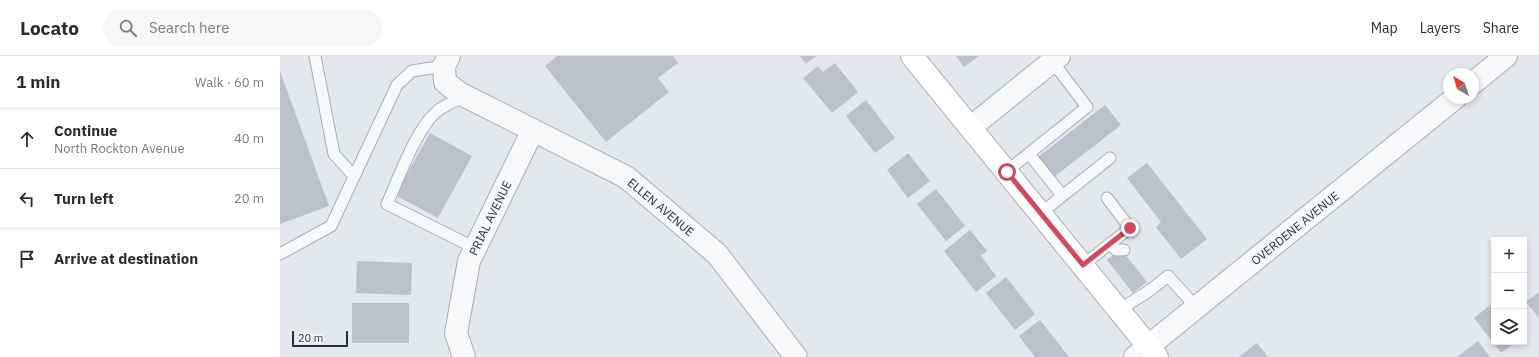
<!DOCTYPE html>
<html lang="en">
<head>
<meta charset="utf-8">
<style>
  :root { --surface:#fff; --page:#f7f7f7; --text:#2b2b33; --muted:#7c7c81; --line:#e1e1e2 }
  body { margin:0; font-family:"IBM Plex Sans",sans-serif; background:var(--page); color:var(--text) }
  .controls { position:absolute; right:12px; bottom:12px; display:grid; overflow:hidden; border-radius:0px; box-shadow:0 2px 6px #0003 }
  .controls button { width:36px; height:36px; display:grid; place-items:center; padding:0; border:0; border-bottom:1px solid var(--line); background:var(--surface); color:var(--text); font:20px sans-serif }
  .compass { position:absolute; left:1163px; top:12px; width:36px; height:36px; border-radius:50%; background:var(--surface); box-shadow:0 2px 6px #0003; rotate:322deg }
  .scale { position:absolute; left:12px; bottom:10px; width:56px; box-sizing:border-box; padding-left:4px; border:2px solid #2b3445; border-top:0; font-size:11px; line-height:14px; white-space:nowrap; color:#2b3445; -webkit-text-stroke:3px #f4f6f9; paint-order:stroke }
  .stop { position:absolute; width:12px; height:12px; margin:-9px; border:3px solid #d1495b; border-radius:50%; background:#fff }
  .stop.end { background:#d1495b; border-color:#fff; box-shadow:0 1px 4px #0008 }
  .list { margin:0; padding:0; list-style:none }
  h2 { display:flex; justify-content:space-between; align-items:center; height:52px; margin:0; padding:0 16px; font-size:17px }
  h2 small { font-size:13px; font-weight:400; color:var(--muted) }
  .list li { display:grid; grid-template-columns:26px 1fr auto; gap:12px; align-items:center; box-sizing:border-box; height:60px; padding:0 16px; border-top:1px solid var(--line) }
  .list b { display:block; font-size:15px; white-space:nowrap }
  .list p { margin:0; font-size:13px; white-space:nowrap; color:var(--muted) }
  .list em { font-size:13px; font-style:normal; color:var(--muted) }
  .icon { flex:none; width:22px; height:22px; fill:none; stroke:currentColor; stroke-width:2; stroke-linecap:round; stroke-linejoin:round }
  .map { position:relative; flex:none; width:1259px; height:301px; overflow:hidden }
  header { display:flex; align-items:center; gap:24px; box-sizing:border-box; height:56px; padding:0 20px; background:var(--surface); border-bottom:1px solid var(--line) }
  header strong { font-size:19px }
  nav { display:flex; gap:22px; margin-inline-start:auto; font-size:14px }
  .search { width:280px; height:36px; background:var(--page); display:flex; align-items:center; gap:10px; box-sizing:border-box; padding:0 14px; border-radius:22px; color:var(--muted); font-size:15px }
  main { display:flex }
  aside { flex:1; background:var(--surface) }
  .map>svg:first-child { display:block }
</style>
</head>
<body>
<header>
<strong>Locato</strong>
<div class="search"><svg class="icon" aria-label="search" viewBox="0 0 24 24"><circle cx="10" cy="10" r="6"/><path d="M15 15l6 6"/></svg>Search here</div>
<nav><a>Map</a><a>Layers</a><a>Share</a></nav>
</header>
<main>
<aside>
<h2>1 min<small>Walk · 60 m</small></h2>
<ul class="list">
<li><svg class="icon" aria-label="ahead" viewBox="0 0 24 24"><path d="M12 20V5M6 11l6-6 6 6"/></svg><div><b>Continue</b><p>North Rockton Avenue</p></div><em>40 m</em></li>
<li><svg class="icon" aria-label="left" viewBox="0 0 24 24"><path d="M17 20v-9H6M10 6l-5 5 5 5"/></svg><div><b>Turn left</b></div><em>20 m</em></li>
<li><svg class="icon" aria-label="arrive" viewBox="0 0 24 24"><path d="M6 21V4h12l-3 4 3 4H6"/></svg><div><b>Arrive at destination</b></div></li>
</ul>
</aside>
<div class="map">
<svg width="1259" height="301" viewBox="0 0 1259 301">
  <rect width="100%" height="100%" fill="#e4e7ec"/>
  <path fill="#bbc0ca" d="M277,0H393L398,7L378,22L389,36L326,86L265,10Z
    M520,0H536L526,8Z
    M676,0H699L684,11Z
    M555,7L578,36L552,57L523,22L538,10L543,16Z
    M0,15L49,150L0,168Z
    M586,44L615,82L595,97L566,60Z
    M825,49L841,69L774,121L758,101Z
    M150,77L192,100L158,162L115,139Z
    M628,97L650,125L628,142L607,114Z
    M867,107L927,183L901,203L876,171L881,166L847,122Z
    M656,133L685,170L666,185L637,148Z
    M690,174L707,195L701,200L716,220L696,236L664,195Z
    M841,193L867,226L853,237L827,204Z
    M77,205L132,207L131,239L76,237Z
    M726,221L755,258L735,274L706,237Z
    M1259,236V262L1246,246Z
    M1214,246V286H1236L1221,297L1194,262Z
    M72,247H129V287H72Z
    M760,264L789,301H755L739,280Z
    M1198,285L1210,301H1177Z
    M977,287L988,301H959Z"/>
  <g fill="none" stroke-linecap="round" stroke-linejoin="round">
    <defs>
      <path id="service" d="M35,0L54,98L74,120
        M185,40C177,44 168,48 160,53C137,69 119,122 107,148L195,192
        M749,98L782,139
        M727,115L807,51L772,5
        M761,157L830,102
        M830,187L836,194H844
        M0,198L51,170L117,29L132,15L164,10
        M803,209L850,172L827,142
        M839,254L869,235L888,220L916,251"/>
      <path id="minor" d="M169,0L164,10L165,26L179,37L346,121L437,198L516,301
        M1193,27L1226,0
        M691,71L779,0
        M184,301L176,277L189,205L253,74
        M855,301L1175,42"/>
      <path id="secondary" d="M632,0L877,301"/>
    </defs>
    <use href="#service" stroke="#a9aeb7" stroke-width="13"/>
    <use href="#minor" stroke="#a9aeb7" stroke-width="24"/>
    <use href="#secondary" stroke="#a9aeb7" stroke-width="24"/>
    <use href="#service" stroke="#f7f8fa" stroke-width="11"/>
    <use href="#minor" stroke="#f7f8fa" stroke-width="22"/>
    <use href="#secondary" stroke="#fff" stroke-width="22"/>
  </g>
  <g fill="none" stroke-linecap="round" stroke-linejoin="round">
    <path stroke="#d1495b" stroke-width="5" d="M727,116L803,209L850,172"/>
  </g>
  <g text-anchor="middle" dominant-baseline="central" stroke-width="3" stroke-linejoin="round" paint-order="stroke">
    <g font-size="12" fill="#2b3445" stroke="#f4f6f9">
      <text transform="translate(381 151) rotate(40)">ELLEN AVENUE</text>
      <text transform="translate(210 162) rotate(-64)">PRIAL AVENUE</text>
      <text transform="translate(1015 172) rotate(-39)">OVERDENE AVENUE</text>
    </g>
  </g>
</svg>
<div class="controls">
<button>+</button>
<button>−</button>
<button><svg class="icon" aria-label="layers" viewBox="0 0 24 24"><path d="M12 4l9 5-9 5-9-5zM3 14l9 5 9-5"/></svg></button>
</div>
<svg class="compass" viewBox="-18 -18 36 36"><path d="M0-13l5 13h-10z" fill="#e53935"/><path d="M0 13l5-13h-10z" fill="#7c7c81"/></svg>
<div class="scale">20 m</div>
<div class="stop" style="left:727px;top:116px"></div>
<div class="stop end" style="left:850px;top:172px"></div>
</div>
</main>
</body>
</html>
